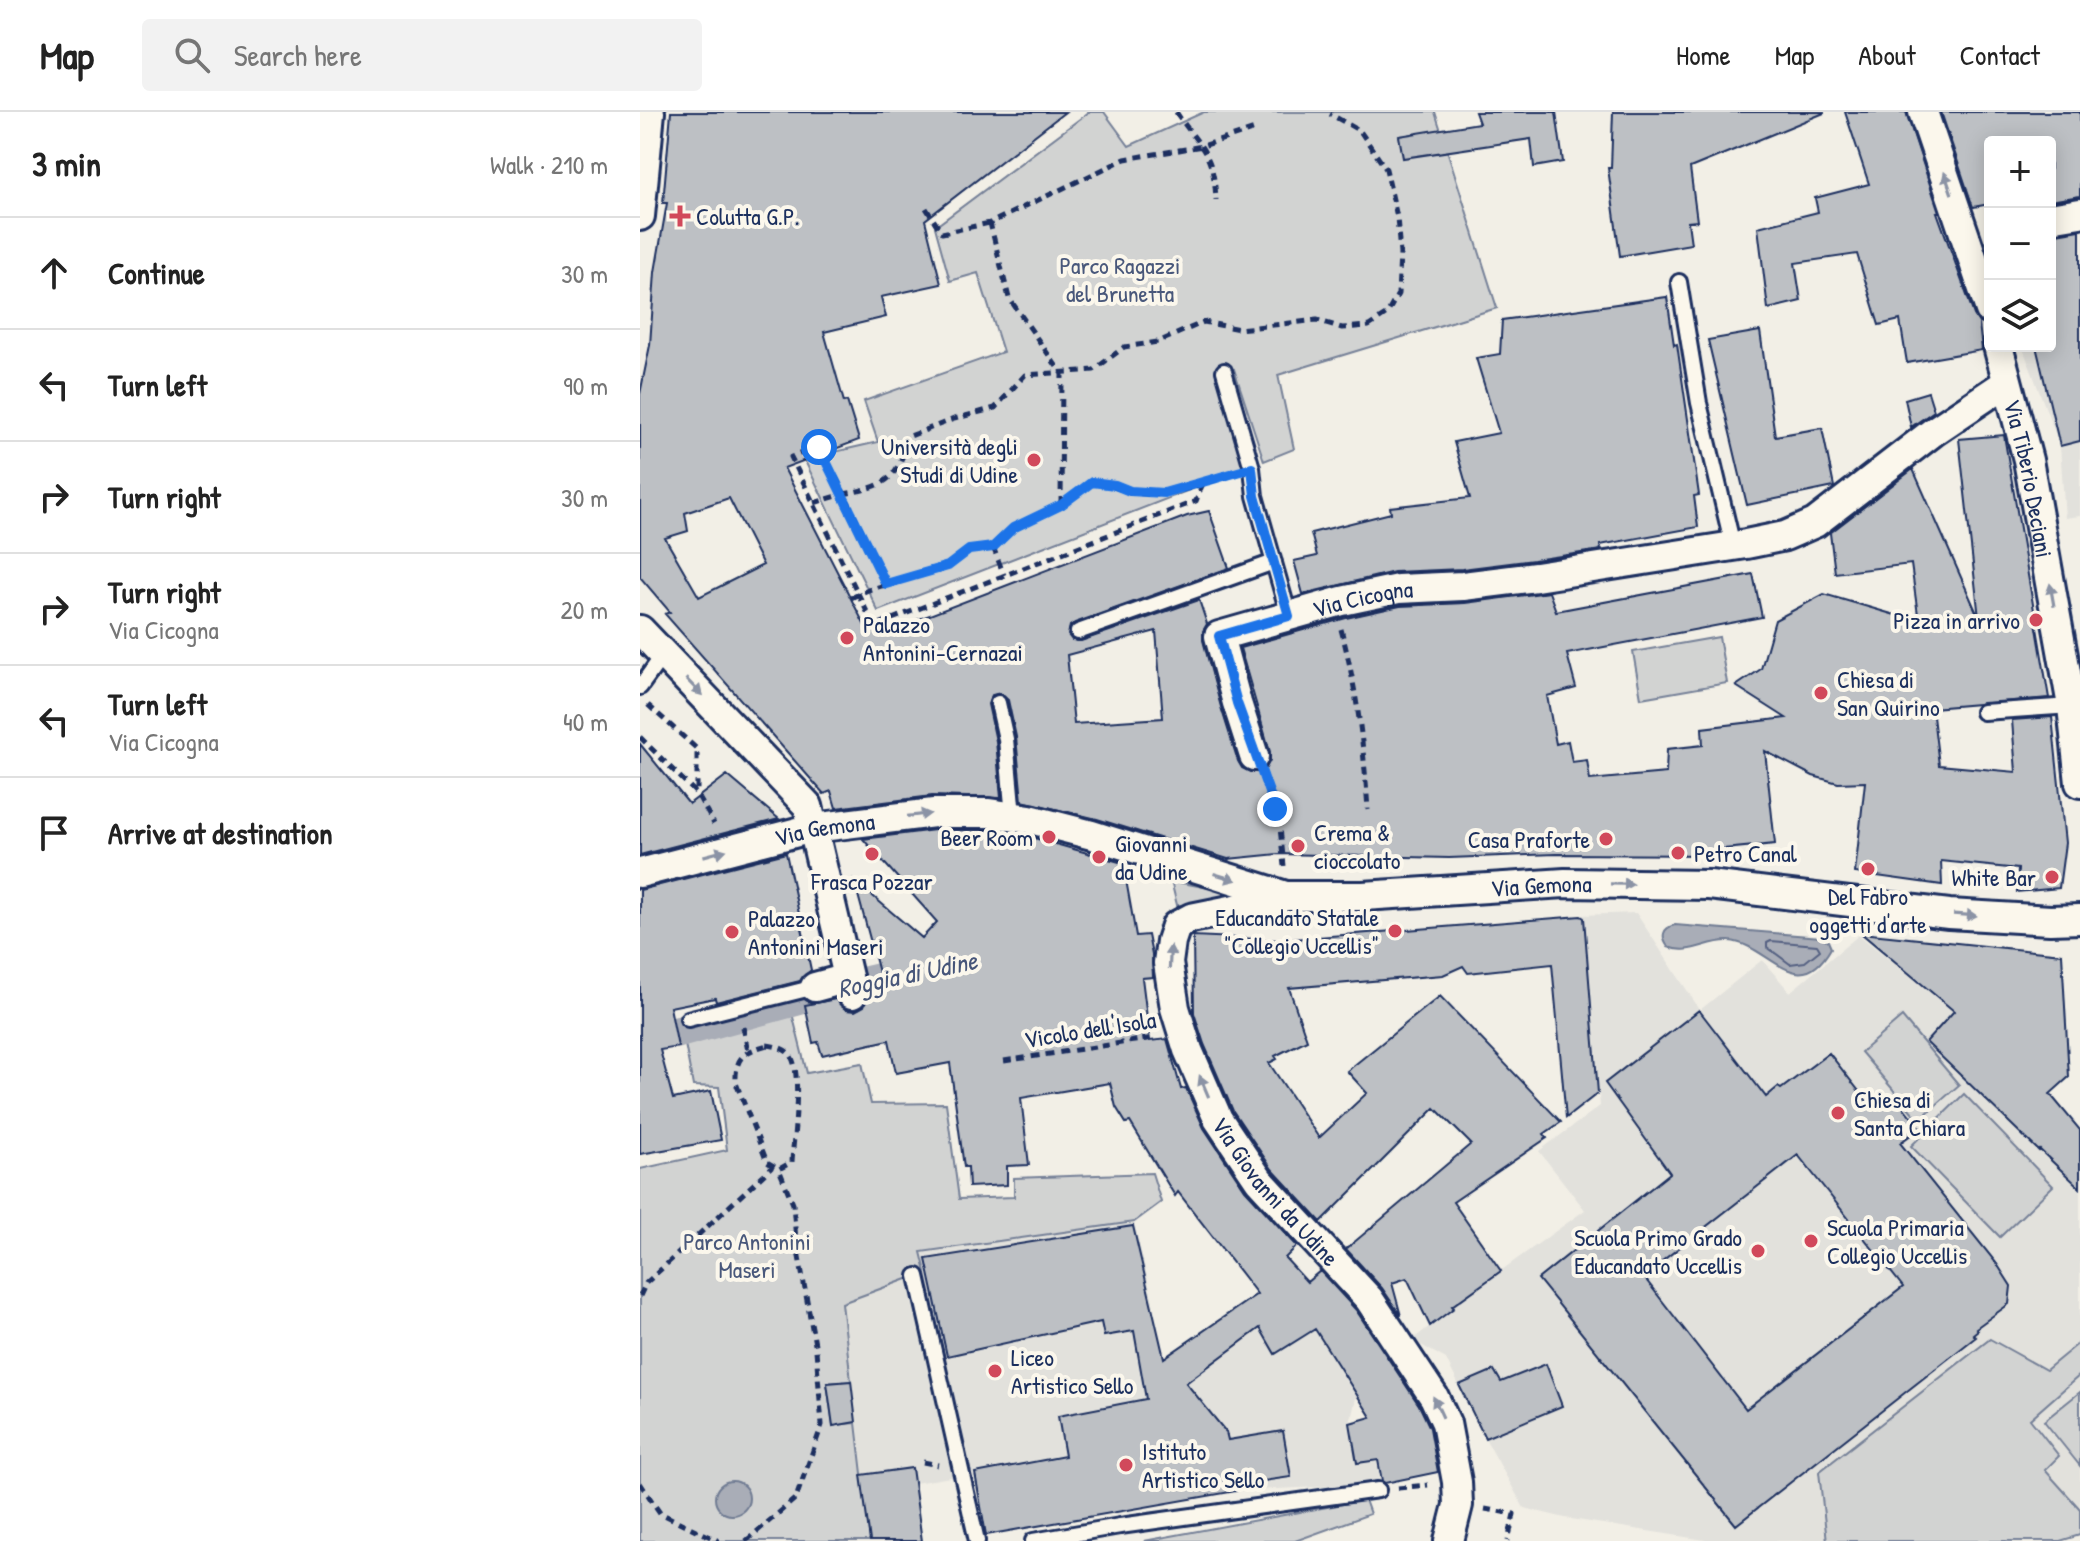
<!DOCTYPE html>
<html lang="en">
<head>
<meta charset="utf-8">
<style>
  :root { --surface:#fff; --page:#f2f2f2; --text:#222; --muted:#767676; --line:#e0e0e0 }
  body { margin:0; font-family:"Patrick Hand",sans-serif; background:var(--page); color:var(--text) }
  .controls { position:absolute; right:24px; top:24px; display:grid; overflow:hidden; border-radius:8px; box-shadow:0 4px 20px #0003 }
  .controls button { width:72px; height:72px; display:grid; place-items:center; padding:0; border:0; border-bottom:2px solid var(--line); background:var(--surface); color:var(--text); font:40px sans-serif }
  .stop { position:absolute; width:24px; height:24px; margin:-18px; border:6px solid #1a73e8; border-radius:50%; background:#fff }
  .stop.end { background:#1a73e8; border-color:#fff; box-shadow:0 2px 8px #0008 }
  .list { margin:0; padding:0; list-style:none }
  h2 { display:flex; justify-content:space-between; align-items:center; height:104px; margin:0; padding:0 32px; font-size:34px }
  h2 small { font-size:26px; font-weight:400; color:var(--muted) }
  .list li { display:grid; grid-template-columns:52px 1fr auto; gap:24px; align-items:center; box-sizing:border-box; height:112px; padding:0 32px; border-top:2px solid var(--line) }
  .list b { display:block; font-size:30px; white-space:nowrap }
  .list p { margin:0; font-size:26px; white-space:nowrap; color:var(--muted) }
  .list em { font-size:26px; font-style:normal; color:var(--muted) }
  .icon { flex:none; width:44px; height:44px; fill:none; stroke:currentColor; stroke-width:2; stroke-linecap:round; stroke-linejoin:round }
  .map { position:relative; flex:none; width:1440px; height:1429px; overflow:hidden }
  header { display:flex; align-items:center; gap:48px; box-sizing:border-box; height:112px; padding:0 40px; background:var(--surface); border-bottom:2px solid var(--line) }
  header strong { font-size:38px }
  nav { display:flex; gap:44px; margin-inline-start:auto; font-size:28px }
  .search { width:560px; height:72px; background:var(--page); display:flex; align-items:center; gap:20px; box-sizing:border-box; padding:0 28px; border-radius:8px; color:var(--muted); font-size:30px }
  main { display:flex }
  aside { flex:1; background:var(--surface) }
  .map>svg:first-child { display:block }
</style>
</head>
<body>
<header>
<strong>Map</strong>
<div class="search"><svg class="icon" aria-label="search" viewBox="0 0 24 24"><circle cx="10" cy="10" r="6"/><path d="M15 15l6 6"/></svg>Search here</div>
<nav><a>Home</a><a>Map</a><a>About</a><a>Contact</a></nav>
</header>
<main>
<aside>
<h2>3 min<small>Walk · 210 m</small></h2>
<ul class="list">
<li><svg class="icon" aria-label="ahead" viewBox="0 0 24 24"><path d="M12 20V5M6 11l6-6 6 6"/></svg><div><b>Continue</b></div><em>30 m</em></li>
<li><svg class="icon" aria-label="left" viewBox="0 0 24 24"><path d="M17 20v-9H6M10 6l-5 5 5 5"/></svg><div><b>Turn left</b></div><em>90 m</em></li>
<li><svg class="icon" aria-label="right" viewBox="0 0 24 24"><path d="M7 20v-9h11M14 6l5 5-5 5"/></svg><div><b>Turn right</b></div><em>30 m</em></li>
<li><svg class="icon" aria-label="right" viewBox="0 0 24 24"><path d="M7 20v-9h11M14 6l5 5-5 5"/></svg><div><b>Turn right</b><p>Via Cicogna</p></div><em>20 m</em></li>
<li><svg class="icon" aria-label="left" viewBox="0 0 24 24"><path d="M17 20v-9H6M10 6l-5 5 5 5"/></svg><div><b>Turn left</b><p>Via Cicogna</p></div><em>40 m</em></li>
<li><svg class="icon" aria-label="arrive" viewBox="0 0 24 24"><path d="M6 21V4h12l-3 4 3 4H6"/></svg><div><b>Arrive at destination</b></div></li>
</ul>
</aside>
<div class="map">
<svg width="1440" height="1429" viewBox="0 0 1440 1429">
  <rect width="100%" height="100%" fill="#f2efe6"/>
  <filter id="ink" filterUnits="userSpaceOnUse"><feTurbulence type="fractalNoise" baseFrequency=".0125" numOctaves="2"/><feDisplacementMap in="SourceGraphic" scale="16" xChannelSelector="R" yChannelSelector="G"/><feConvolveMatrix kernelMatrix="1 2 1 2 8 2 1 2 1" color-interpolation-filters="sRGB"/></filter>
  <g filter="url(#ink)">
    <path fill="#e2e1dc" d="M1440,123V404L1425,406L1420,334L1382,234H1410Z
      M996,801L1060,898L1122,848L1150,880L1219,823L1390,960L1440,1018V1410L1411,1429H1071L925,1406L884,1396L845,1326L806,1247L772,1228L813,1196L812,1194L945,1098L899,1039L960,994L944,807L941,803Z
      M494,1110L514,1194L490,1199L510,1308L546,1271L620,1216L635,1242L675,1217L717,1282L710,1311L717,1350L738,1348L742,1372L596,1379L345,1423L334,1361L275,1371L272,1356L221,1363L202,1191L285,1161L281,1140Z"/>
    <path fill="#d2d3d2" stroke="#768198" stroke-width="2" d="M449,0H464L489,34L564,0H795L857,196L638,263L654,337L624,349L594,257L577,262L606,356L238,499L164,347L238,330L224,289L363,240L338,161L310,169L295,115Z
      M1079,525L1087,571L1001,586L993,540Z
      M531,769L613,784L555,793H537Z
      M152,901L167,961L222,951L231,992L306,991L319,1087L374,1085V1066L512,1061L521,1090L494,1110L281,1140L286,1160L202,1191L211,1269L187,1271L193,1313L216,1311L230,1429H0V1057L87,1038L79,975L53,974L44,927Z
      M1262,905L1319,973L1279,1008L1221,940Z
      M1324,982L1413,1074L1360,1125L1271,1034Z
      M1350,1227L1406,1258L1440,1230V1263L1390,1307L1419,1344L1405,1358L1440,1397V1423L1420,1429H1187L1179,1360Z
      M1440,1280V1354L1404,1309Z
      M725,1388L730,1402L655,1429H504Z"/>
    <path fill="#a9adb7" stroke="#707b93" stroke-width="2" d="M1035,813L1181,825L1188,829L1191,836C1158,894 1128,831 1089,829C1067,828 1050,844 1028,835C1021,825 1022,816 1035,813Z
      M75 1386a17 17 0 1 1 34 0a17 17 0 1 1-34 0Z"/>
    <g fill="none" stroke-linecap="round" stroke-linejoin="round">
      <path stroke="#546182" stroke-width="2" d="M1131,829L1177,833L1180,838L1165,850L1150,852L1127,835V831Z"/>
      <path stroke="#a9adb7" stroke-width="32" d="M35,921L196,877L283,857"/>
    </g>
    <path fill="#bdc0c4" stroke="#1b2f5e" stroke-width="2" fill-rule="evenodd" d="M31,0H425L285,108L301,172L241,185L246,205L184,220L204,290L207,289L219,328L144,356L225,514L243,521L547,404L569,399L589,456L435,511L430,514L428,523L432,528L441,529L559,488L567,512L563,519V528L581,595L598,649L602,656L610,660H618L626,656L630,648V640L600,536L706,506L760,494L825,491L909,480L916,499L1113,462L1122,505L927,542L936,576L907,584L916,632L928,629L932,650L947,648L950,668L1026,661L1027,637L1063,633L1062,616L1146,606L1096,574L1121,557L1135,508L1184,482L1279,510L1271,452L1195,461L1190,421L1273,357L1339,506L1319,327L1364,323L1409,586L1292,596L1299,653L1376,660L1372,608L1412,605L1425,731L1419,776L1377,780L1378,757L1301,749L1302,773L1215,761L1225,670L1198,671L1173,664L1125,639L1135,732L1074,738L1075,743L916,742L809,746L638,742L588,747L457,707L382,689L376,625L368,588L360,581L352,583L348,592L356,629L361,686L292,684L196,696L191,679L184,682L25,502L30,500L0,465V282L10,233L15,160L27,91H23ZM89,386L123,453L59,485L25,426L48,419L45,401ZM516,519L523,606L434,612L427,543Z
      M835,0H916L923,50L894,55L891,27L763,46L759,24L839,11Z
      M973,0H1184V1L1050,56L1057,109L1048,110L1051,132L980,144L968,56H971Z
      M1205,0H1266L1299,100H1297L1334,203L1339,211L1342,238L1267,251L1260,208L1239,213L1217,142L1155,151L1161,189L1128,197L1118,115L1178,100L1175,86L1229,72Z
      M1301,0H1440V84L1410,89V30H1350V92L1333,95Z
      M1440,118V329L1420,334L1396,234H1410V123Z
      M1027,185L1034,233L1037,232L1059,383L1054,384L1058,415L960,433L961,438L894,448L822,457L754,460L663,482L654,449L677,444L671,421L751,401L750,395L830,386L814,330L859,321L836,246L860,242L862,208Z
      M1120,219L1135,324L1182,316L1194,375L1107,393L1068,228Z
      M1288,280L1294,299L1271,315L1265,287Z
      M0,632L49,692L87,663L139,707L0,743Z
      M295,718H348L387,724L483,751L496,824L508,823L512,843L513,865L502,866L510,929L527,927L541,977L546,976L564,1016L605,1078L657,1134L645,1146L667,1170L680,1159L716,1198L779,1293L790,1316L798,1360L745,1371L742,1369L738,1348L717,1351L710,1311L731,1305L675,1217L635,1242L620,1216L546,1271L586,1320L588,1328L643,1319L651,1365L595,1373L596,1379L346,1423L335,1361L425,1344L418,1304L506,1287L494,1219L464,1224L461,1210L307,1244L286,1147L493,1114L524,1246L617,1182L538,1080L535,1084L490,1010L486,1011L476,995L470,971L381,986L389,1053L367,1054V1073L329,1075L328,1055H324L310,951L256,961L249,928L182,943L178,930L173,931L165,893L196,887L206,898L215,899L224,894L229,879L243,875L214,768L282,826L297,810L223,727Z
      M146,741L171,858L160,869L76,890L75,886L30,895L38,935L20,938L33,987L71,979L81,1028L0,1042V778Z
      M941,804L944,806L958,981L926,1006L912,852L828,861L823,854L803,863L649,876L667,928L635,944L637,947L629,951L679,1026L727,981L707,959L800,884L921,1010L904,1022L907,1026L813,1090L861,1159L812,1194L814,1196L790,1214L767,1166L752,1171L761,1204L742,1176L706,1137L831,1032L795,996L681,1110L632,1057L593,999L564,932L554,901L553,824L640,828Z
      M1221,821L1422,842L1429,965L1410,982L1440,1018V1076L1400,1038L1399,1039L1286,930L1314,899Z
      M1059,898L1126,985L1138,975L1141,977L1189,941L1233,997L1254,983L1280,1016L1260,1031L1357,1152L1371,1174L1369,1192L1336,1216L1338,1218L1333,1222L1336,1225L1096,1413L898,1167L1030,1061L965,971ZM1158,1043L1263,1175L1106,1297L1003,1164Z
      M906,1252L922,1294L845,1326L819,1273L854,1258L861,1270Z
      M211,1269L216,1310L193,1314L187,1271Z
      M272,1356L282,1429H230L221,1363Z"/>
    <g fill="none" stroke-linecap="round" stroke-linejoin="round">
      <defs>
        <path id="service" d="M1039,170L1059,291L1093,434
          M584,259L612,356L615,384L649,504
          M438,520L634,450
          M0,575L23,543
          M358,591L366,627L373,704
          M1343,600L1432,594
          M48,907L175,875
          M277,1164L337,1429
          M393,1429L480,1414L738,1378"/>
        <g id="minor">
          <path d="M1283,0L1350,198"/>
          <path d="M0,104L10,0"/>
          <path d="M1410,106L1440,101"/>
          <path id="s1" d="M1358,234L1388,348L1432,594L1440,671"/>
          <path d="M0,518L168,694L212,882"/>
          <path id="s2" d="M614,644L597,591L579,524L702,489L758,477L823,474L896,465L1106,432L1145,424L1175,411L1293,320L1366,271"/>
          <path id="s3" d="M0,761L173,716L294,701H349L390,707L452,723L646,784H723L925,771L1069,773L1309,802L1410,808L1440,807"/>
          <path id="s4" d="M646,784L620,792L551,806L536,814L531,829L528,851L535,896L548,938L578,1007L619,1068L729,1187L794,1285L806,1311L817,1370L818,1393L809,1429"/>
          <path d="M175,875L208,866"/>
        </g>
      </defs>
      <use href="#service" stroke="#1b2f5e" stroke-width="20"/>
      <use href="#minor" stroke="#1b2f5e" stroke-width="34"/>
      <path stroke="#1b2f5e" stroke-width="5" stroke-dasharray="8 6" stroke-linecap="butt" d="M536,0C560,36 574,40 576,88
        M286,96L302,121L350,111
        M174,391L204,382L179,335L151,345L234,514L556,389L563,371
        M421,393L422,262L369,186L350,111L485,47L563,34L618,16
        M353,435L364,463
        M246,472L204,382C250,373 255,368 270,324L314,307L355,296L385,263L454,258L484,235L518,230L564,210L599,217L677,208L702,216L729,214L747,202L758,182L760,142L757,105L746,57L720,19L690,2
        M211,486L228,478L308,454L329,438L353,435L373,416L421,393L452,370C466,372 476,375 489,379C522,388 560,372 591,363
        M701,517C717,577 724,636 728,698
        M8,593L57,637V681
        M0,625L57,682L74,712
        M623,667L639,706L644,754
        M103,915L108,939
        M127,933C135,934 145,936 150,943C163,958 153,1028 152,1050L139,1057L127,1050L96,971C95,944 104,940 127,933Z
        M364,949L514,926
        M0,1184L6,1171L132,1055
        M283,1350L298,1353
        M0,1371L20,1401L79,1429
        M758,1376L788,1373
        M845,1397L874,1402L868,1429
        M106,1429L156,1386L182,1313L176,1238L156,1128L153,1092L139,1057"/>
      <use href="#service" stroke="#fbf7ec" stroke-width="14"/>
      <use href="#minor" stroke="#fbf7ec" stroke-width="28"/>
    </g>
    <defs><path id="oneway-solid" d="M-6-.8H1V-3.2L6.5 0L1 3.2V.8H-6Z" transform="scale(2)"/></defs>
    <g fill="#8b93a5">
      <use href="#oneway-solid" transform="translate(1308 71) rotate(-109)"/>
      <use href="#oneway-solid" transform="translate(1412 483) rotate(-100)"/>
      <use href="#oneway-solid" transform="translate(54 575) rotate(46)"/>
      <use href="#oneway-solid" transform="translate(279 703) rotate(-7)"/>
      <use href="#oneway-solid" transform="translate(75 741) rotate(-15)"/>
      <use href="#oneway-solid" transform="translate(585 765) rotate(17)"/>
      <use href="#oneway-solid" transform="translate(982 772) rotate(1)"/>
      <use href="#oneway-solid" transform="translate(1325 803) rotate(4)"/>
      <use href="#oneway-solid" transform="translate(530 845) rotate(-87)"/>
      <use href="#oneway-solid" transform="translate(564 974) rotate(-113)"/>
      <use href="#oneway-solid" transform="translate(798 1295) rotate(-115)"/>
    </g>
  </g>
  <g fill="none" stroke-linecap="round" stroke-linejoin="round" filter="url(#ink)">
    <path stroke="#1a73e8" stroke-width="10" d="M179,335L246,472L308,454L329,438L353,435L373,416L421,393L452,370L475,373L490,379L524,381L612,356L615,384L649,504L579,524L597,591L635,697"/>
  </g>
  <g fill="#d1495b" stroke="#fbf7ec" stroke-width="3">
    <path d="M36 92h8v8h8v8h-8v8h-8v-8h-8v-8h8z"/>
    <circle cx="394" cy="348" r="8"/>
    <circle cx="1396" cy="508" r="8"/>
    <circle cx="207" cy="526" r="8"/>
    <circle cx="1181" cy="581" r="8"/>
    <circle cx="409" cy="725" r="8"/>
    <circle cx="966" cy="727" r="8"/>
    <circle cx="658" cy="734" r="8"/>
    <circle cx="1038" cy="741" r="8"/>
    <circle cx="232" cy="742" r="8"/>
    <circle cx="459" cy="745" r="8"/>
    <circle cx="1228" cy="757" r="8"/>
    <circle cx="1412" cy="765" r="8"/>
    <circle cx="755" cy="819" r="8"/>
    <circle cx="92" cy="820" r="8"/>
    <circle cx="1198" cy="1001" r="8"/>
    <circle cx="1171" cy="1129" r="8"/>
    <circle cx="1118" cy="1139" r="8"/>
    <circle cx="355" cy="1259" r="8"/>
    <circle cx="486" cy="1353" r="8"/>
  </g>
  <g text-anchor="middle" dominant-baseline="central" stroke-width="8" stroke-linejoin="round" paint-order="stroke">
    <g font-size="24" fill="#1b2f5e" stroke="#fbf7ec" text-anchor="start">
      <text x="56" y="104">Colutta G.P.</text>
      <text x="378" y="334" text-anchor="end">Università degli<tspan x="378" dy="28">Studi di Udine</tspan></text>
      <text x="1380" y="508" text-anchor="end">Pizza in arrivo</text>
      <text x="223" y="512">Palazzo<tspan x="223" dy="28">Antonini-Cernazai</tspan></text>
      <text x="1197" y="567">Chiesa di<tspan x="1197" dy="28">San Quirino</tspan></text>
      <text x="674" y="720">Crema &amp;<tspan x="674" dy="28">cioccolato</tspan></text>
      <text x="393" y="725" text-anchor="end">Beer Room</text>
      <text x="950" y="727" text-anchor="end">Casa Praforte</text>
      <text x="475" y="731">Giovanni<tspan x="475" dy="28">da Udine</tspan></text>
      <text x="1054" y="741">Petro Canal</text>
      <text x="1396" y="765" text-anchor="end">White Bar</text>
      <text x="232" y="769" text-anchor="middle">Frasca Pozzar</text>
      <text x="1228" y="784" text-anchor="middle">Del Fabro<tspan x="1228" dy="28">oggetti d'arte</tspan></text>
      <text x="739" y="805" text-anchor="end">Educandato Statale<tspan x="739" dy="28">"Collegio Uccellis"</tspan></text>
      <text x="108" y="806">Palazzo<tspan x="108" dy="28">Antonini Maseri</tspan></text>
      <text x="1214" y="987">Chiesa di<tspan x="1214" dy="28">Santa Chiara</tspan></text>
      <text x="1187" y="1115">Scuola Primaria<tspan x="1187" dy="28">Collegio Uccellis</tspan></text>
      <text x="1102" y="1125" text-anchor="end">Scuola Primo Grado<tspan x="1102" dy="28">Educandato Uccellis</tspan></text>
      <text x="371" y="1245">Liceo<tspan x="371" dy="28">Artistico Sello</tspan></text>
      <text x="502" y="1339">Istituto<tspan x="502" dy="28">Artistico Sello</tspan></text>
    </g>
    <g font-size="24" fill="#49587b" stroke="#fbf7ec">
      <text x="480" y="153">Parco Ragazzi<tspan x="480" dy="28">del Brunetta</tspan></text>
      <text x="107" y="1129">Parco Antonini<tspan x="107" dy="28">Maseri</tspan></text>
    </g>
    <g font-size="24" fill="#1b2f5e" stroke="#fbf7ec">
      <text stroke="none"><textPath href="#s1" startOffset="136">Via Tiberio Deciani</textPath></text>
      <text stroke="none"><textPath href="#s2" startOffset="274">Via Cicogna</textPath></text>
      <text stroke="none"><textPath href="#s3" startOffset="190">Via Gemona</textPath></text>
      <text stroke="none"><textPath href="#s3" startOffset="920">Via Gemona</textPath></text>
      <text transform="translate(450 917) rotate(-9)">Vicolo dell'Isola</text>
      <text stroke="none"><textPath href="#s4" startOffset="410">Via Giovanni da Udine</textPath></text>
    </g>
    <g font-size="26" font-style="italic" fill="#465579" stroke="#fbf7ec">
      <text transform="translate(267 862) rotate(-12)">Roggia di Udine</text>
    </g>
  </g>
</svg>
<div class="controls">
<button>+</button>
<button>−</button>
<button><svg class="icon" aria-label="layers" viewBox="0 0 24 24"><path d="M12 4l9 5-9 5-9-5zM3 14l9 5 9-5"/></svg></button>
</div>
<div class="stop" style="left:179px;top:335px"></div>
<div class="stop end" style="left:635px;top:697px"></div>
</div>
</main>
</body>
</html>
